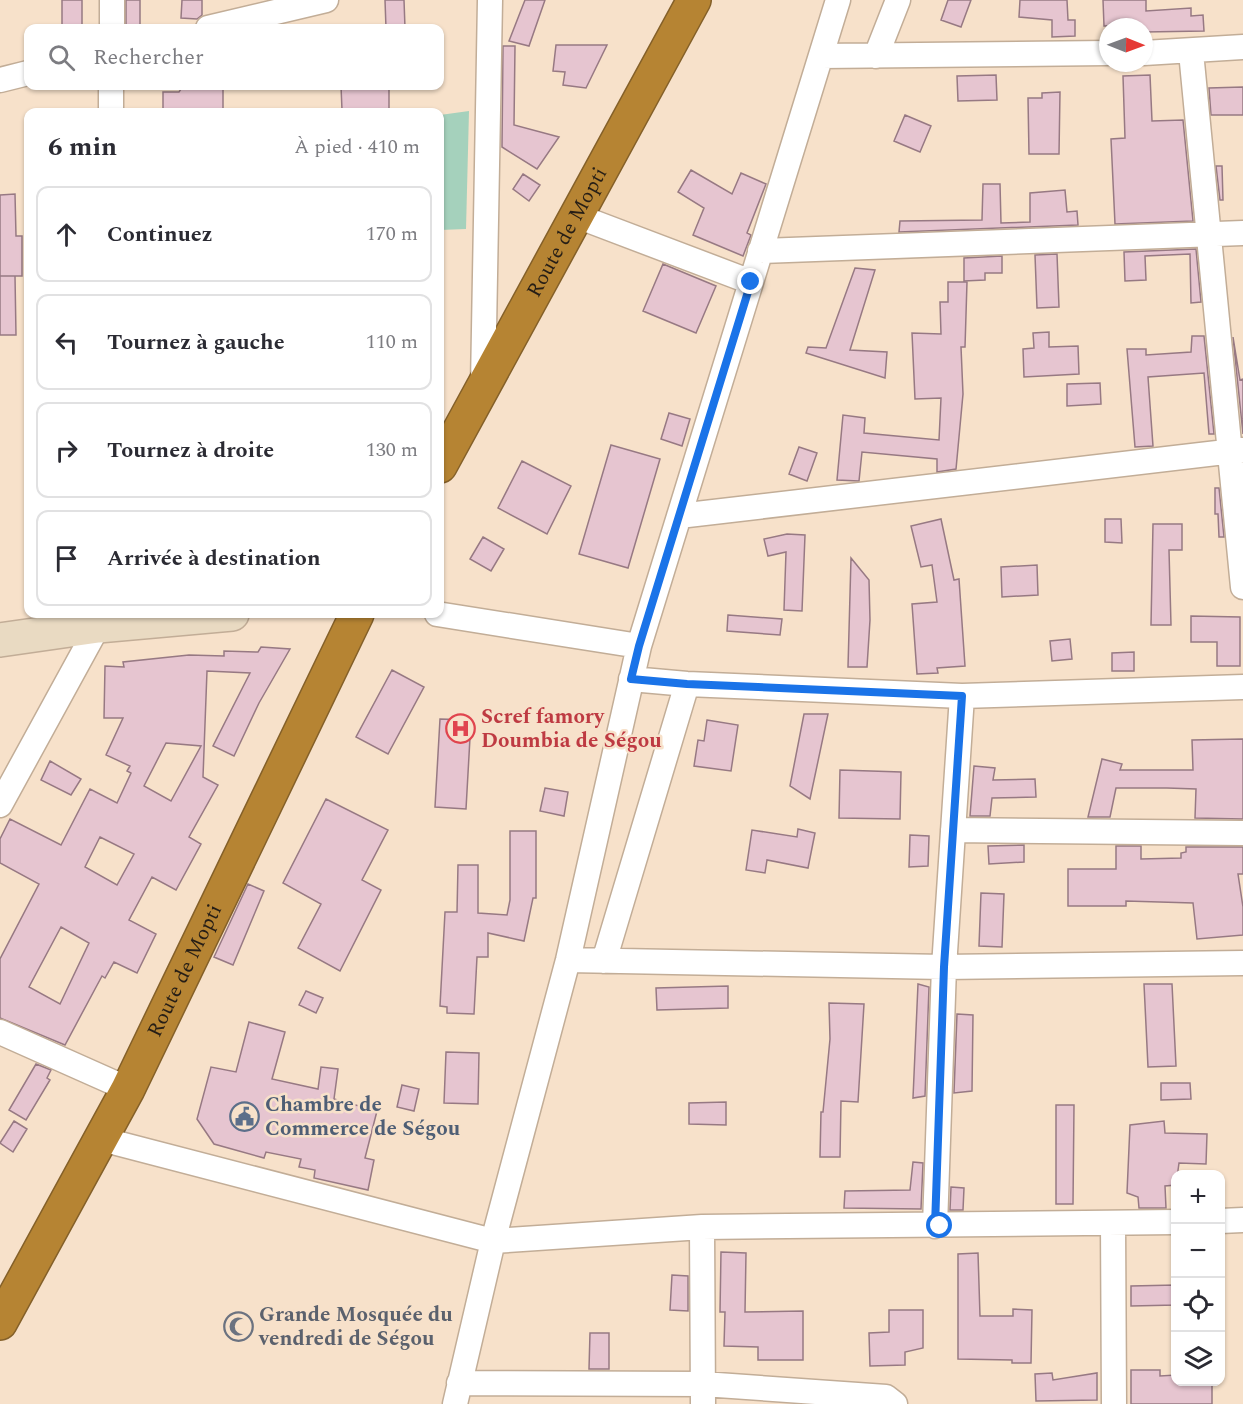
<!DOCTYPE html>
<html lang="fr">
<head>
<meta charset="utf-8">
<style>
  :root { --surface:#fff; --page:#f2f2f3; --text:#2b2b33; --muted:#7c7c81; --line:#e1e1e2 }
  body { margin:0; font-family:Spectral,serif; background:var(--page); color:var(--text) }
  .controls { position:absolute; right:18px; bottom:18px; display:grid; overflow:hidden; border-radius:12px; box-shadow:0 2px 4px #0004 }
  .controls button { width:54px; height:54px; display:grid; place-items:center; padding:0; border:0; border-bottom:2px solid var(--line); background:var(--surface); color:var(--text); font:30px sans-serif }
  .compass { position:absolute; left:1099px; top:18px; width:54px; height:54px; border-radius:50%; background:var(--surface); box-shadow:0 2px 4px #0004; rotate:91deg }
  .stop { position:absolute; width:18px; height:18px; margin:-14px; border:4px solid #1a73e8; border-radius:50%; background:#fff }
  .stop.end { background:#1a73e8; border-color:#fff; box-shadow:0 2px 6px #0008 }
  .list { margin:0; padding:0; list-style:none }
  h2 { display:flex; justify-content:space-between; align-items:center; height:78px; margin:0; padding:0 24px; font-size:26px }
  h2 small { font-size:20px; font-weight:400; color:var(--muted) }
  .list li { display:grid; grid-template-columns:39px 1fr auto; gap:18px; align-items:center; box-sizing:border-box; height:96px; margin:0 12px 12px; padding:0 12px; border:2px solid var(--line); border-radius:12px }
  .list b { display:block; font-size:22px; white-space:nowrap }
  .list em { font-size:20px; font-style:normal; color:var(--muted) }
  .icon { flex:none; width:33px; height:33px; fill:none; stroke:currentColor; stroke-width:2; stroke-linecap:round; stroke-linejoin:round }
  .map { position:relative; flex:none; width:1243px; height:1404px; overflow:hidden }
  .search { position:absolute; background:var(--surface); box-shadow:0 2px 4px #0004; left:24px; top:24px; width:420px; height:66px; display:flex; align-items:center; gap:15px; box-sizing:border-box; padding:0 21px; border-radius:12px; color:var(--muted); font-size:22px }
  .panel { position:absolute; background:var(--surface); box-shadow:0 2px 4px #0004; left:24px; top:108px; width:420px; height:510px; border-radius:12px }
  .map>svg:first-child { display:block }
</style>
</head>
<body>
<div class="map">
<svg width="1243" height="1404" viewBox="0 0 1243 1404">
  <rect width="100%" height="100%" fill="#f7e1ca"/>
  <path fill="#a5d1bc" d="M469,111L466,229L440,230V115Z"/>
  <path fill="#e6c5d0" stroke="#977983" stroke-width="1.5" fill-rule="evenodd" d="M62,0H82V28H62Z
    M126,0H140V28H126Z
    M182,0H202V15L197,19L181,18Z
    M385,0H404L405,28H386Z
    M525,0H545L529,46L509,41Z
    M948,0H971L961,27L941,20Z
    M1020,0H1067L1068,20H1075V36L1052,37V20L1019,17Z
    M1103,0H1146V11L1191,8V16L1203,15L1204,31L1144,32V27L1136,25L1104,26Z
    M556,45H607L586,88L563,85L565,72L553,71Z
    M503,46H515L514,125L559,137L537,169L502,147Z
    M996,75L997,100L958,101L957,76Z
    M1150,75L1152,121L1183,120L1193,221L1115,224L1111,139L1125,138L1123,76Z
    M183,86H223V112H163V92H179Z
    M341,86H389V109L342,110Z
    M1243,87V115H1211L1209,88Z
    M1060,92L1059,154H1029L1028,98H1042V93Z
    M905,115L931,126L920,152L894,141Z
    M1216,166H1222L1223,200H1220Z
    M691,170L732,194L741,173L766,184L747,233L751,235L743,256L693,235L704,208L678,192Z
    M523,174L540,185L529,201L513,189Z
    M983,184H1000L1001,223L1030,222V193L1065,190L1067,212L1077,211L1078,225L899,232L900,221L982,220Z
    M15,194L16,236H22V276H0V195Z
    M1196,249L1201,302L1191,303L1190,254L1145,256L1146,280L1125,281L1124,252Z
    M1057,254L1059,307L1037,308L1035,255Z
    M1002,256V273H985V280L964,281V258Z
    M663,264L716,286L696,333L643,311Z
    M855,268L875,270L850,350L887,352L885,378L806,353L808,347L826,348Z
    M0,276H15L16,335H0Z
    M948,282H967L965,347H961L963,394L956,469L937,472V459L862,452L859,481L837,480L843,415L865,418L864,433L939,440L941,398L915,399L912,333L941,334L940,302H948Z
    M1049,332V347L1078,346L1079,374L1024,377L1023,349L1034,348L1033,333Z
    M1192,336H1204L1214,434H1209L1204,373L1148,377L1153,446L1135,447L1127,349H1146V355L1191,352Z
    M1233,337L1240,380L1243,379V434Z
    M1100,383L1101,404L1067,406V384Z
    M669,413L690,419L682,446L661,439Z
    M611,445L660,459L628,568L579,554Z
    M799,447L817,453L807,481L789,474Z
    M522,461L571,486L547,534L498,508Z
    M1215,488H1219L1224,537H1219L1218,514H1215Z
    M941,519L954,580L959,579L965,666L937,668L938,673L917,674L912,604L937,602L932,565L921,567L911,526Z
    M1105,519H1121L1122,543L1105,542Z
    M1153,524H1182V550H1169L1171,625H1151Z
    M787,534L805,535L802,611L784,610L786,552L768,556L764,539Z
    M483,537L504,549L491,571L470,559Z
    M851,558L869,580L870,620L867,667H848Z
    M1037,565L1038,595L1002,597L1001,567Z
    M728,615L782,619L780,635L727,631Z
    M1191,616L1240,617V666H1217V642H1191Z
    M1070,639L1072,659L1052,661L1050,641Z
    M261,647L290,649L259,703L234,756L213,746L250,673L207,671L203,777L218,785L189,837L201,844L176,890L152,877L129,920L156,934L137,973L114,962L105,978L102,976L65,1045L0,1018V959L39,884L0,863V839L10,819L61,845L90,789L117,803L131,773L127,771L130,766L106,755L123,718H104L105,666L124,667L123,662L189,655L224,656V651L258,652ZM166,743L201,746L171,801L144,786ZM100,837L134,854L117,885L85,867ZM61,927L89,943L60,1004L29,987Z
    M1134,652V671H1112V653Z
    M392,670L424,687L388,754L356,737Z
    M804,714H828L810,799L790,786Z
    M440,719L471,720L466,809L435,807Z
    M707,720L738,725L731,771L694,766L698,740L704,741Z
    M1243,739V819L1195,818L1196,789L1167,788H1116L1110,817H1088L1102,759L1122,764L1120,770H1193L1192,740Z
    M50,761L81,779L71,795L41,780Z
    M974,766L995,768L993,780L1035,779L1036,797L992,798L990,816H970Z
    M840,770L901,772L900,819L839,818Z
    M545,788L568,792L564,816L540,811Z
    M326,799L388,830L362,880L381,890L340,971L298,948L321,904L283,883Z
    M798,829L815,833L808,868L767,860L765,873L746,870L752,830L797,837Z
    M510,831H536V898H533L524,941L488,933V957H477L474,1014L447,1013V1007L440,1006L445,912H457L458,865H478V913L507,915L510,900Z
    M910,835L929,836L928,866L909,867Z
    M1024,845V862L989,864L988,846Z
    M1116,846H1141V859L1181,858V853L1186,852V847H1243V874H1238L1243,907V935L1197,939L1193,903L1126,901V906H1068V869H1116Z
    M248,884L264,891L233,965L214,957Z
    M981,893L1004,894L1002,947L979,946Z
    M918,984L929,987L925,1096L913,1098Z
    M1144,984H1172L1176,1066L1148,1067Z
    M728,986V1008L657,1010L656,988Z
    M306,991L323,998L316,1013L299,1005Z
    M829,1003L864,1004L858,1102L841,1101L840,1157H820L821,1112H823L830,1039Z
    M957,1014L973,1015L972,1091L954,1093Z
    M249,1022L285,1032L272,1079L318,1089L321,1067L338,1069L334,1099L377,1111L365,1158L374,1160L368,1190L314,1178L315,1170L299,1167L301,1159L266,1152L264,1158L214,1144L197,1119L211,1067L236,1072Z
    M446,1052L479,1053L478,1104L444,1103Z
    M36,1064L51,1070L47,1078L50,1080L26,1120L9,1110Z
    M1161,1083H1190L1191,1099L1161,1100Z
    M402,1085L419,1089L414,1111L397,1107Z
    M726,1102V1125L689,1124V1103Z
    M1056,1105H1074L1073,1204H1056Z
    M14,1121L27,1129L13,1152L0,1143Z
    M1164,1121L1165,1133L1207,1134L1206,1164L1179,1163L1176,1185L1165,1186L1166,1208H1139L1138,1197L1127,1193L1130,1125Z
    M913,1162L923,1163L921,1209L844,1208L845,1191L910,1190Z
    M951,1187L964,1188L963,1210H950Z
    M721,1252L746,1253L745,1312L803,1311V1360H758V1347L724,1346L725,1312H720Z
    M978,1253L980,1316H1013V1309L1032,1310L1031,1363H1012V1360L958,1359V1254Z
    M672,1275L688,1276V1311L670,1310Z
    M1176,1285V1305L1131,1306V1286Z
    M889,1310H923V1348L905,1352V1365L870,1366L869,1333L889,1332Z
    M590,1333H609V1369H589Z
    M1131,1370H1160V1376L1176,1375V1382H1212V1404H1131Z
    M1052,1373L1053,1380L1097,1373V1400L1036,1401L1035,1374Z"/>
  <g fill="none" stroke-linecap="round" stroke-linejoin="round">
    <defs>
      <path id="street" d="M112,0V28
        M208,28L326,0
        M1191,52L1243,587
        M1144,53L1243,47
        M821,56L1108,53
        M876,56L898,0
        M0,80L28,73
        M111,112V86
        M577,216L751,282
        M760,251L1243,233
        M483,385L490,0
        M679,516L1243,450
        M437,614L639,646
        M631,679L687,684L962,696L1243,687
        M0,805L98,626V614
        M953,830L1243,833
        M568,960L944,967L1243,963
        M604,961L687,684
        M0,1032L128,1089
        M101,1139L493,1241L702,1227L1176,1222
        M1220,1221L1243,1220
        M1113,1224L1114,1404
        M935,1226L944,967L962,696
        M702,1227L703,1404
        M459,1383L703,1384L886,1397L895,1404
        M455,1404L493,1241L568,960L639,646L838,0"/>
      <path id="secondary" d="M0,640L98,626L232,614"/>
      <g id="highway">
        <path id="s1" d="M440,466L694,0"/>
        <path id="s2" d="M0,1323L128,1089L357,614"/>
      </g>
    </defs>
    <use href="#street" stroke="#c2ad97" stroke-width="27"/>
    <use href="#secondary" stroke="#c2ad97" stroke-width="36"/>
    <use href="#highway" stroke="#846029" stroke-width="36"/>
    <use href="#street" stroke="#fff" stroke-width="24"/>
    <use href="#secondary" stroke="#e9dac2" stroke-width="33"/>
    <use href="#highway" stroke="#b68433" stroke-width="33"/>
  </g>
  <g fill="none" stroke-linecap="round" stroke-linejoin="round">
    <path stroke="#1a73e8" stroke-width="8" d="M751,282L639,646L631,679L687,684L962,696L944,967L935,1226H940"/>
  </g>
  <defs>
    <symbol id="hospital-ring" viewBox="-11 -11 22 22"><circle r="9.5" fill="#f7e1ca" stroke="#e0444e" stroke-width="1.5"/><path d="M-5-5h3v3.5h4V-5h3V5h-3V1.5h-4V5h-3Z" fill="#e0444e"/></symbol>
    <symbol id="civic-ring" viewBox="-11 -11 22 22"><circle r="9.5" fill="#f7e1ca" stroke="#5c6f8a" stroke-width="1.5"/><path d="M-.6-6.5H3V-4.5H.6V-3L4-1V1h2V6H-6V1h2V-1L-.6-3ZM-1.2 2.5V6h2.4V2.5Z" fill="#5c6f8a"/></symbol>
    <symbol id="mosque-ring" viewBox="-11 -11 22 22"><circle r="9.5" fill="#f7e1ca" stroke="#6b7280" stroke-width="1.5"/><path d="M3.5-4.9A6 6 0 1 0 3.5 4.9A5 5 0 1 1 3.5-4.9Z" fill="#6b7280"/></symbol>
  </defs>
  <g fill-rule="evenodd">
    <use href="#hospital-ring" x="444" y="712" width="33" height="33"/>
    <use href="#civic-ring" x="228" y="1100" width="33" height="33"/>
    <use href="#mosque-ring" x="222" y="1310" width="33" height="33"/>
  </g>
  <g text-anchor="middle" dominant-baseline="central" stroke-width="5" stroke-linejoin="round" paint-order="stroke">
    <g font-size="21" fill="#261e16" stroke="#f7e1ca">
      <text stroke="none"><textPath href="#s1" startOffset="266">Route de Mopti</textPath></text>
      <text stroke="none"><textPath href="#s2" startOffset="398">Route de Mopti</textPath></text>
    </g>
    <g font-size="21" font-weight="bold" fill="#be3a42" stroke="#f7e1ca" text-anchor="start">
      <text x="481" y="717">Scref famory<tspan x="481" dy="24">Doumbia de Ségou</tspan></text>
    </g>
    <g font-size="21" font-weight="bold" fill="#4e5e75" stroke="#f7e1ca" text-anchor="start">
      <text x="265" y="1105">Chambre de<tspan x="265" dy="24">Commerce de Ségou</tspan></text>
    </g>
    <g font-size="21" font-weight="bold" fill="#5b616d" stroke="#f7e1ca" text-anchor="start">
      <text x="259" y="1315">Grande Mosquée du<tspan x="259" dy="24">vendredi de Ségou</tspan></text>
    </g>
  </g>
</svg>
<div class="controls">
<button>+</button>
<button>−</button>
<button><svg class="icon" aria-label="locate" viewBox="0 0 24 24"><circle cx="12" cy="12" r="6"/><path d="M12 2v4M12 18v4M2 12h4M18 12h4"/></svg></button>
<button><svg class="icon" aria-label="layers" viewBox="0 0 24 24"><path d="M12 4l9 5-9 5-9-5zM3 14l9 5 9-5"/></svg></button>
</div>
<svg class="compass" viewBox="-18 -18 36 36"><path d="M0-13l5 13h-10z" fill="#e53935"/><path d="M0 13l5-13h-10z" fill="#7c7c81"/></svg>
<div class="stop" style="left:940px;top:1226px"></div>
<div class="stop end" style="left:751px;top:282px"></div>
<div class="search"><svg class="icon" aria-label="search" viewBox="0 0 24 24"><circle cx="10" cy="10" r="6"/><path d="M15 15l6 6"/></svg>Rechercher</div>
<section class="panel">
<h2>6 min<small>À pied · 410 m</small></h2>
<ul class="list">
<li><svg class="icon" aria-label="ahead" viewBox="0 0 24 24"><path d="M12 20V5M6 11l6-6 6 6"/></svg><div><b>Continuez</b></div><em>170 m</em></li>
<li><svg class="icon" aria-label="left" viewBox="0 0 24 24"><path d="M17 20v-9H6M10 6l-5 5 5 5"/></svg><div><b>Tournez à gauche</b></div><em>110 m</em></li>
<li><svg class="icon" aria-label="right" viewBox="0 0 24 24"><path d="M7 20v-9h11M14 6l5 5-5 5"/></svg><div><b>Tournez à droite</b></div><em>130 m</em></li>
<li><svg class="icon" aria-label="arrive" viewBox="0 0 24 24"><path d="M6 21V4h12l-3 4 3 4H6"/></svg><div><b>Arrivée à destination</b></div></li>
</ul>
</section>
</div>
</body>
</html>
